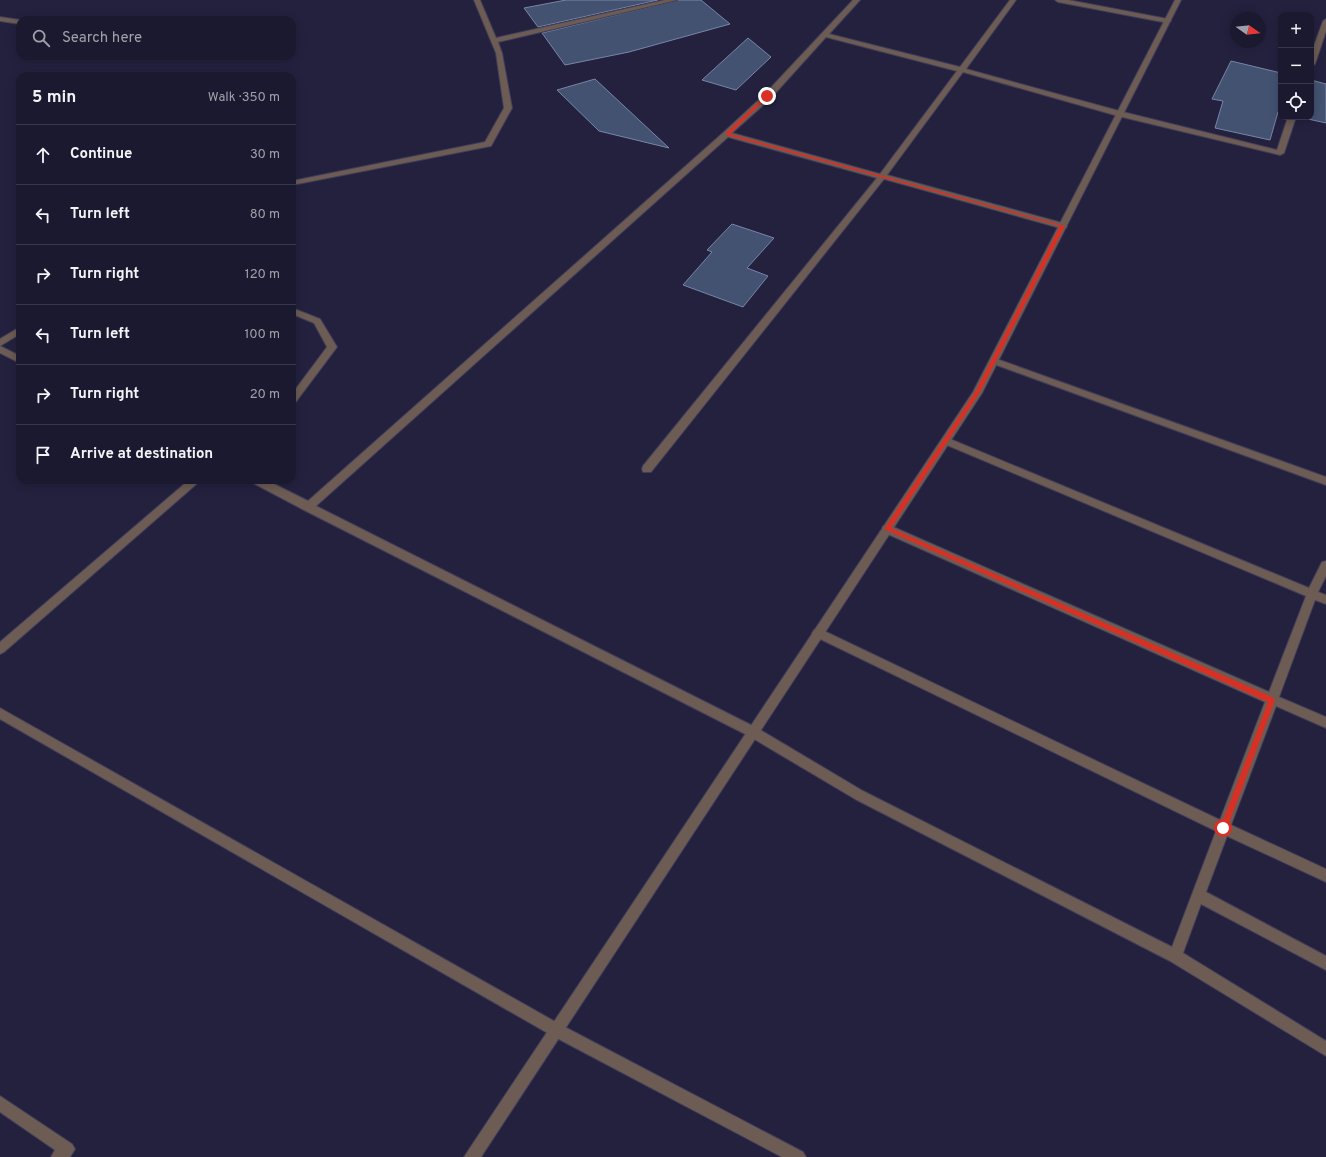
<!DOCTYPE html>
<html lang="en">
<head>
<meta charset="utf-8">
<style>
  :root { --surface:#1b192f; --page:#242237; --text:#f1f3f6; --muted:#a0a0aa; --line:#39384b }
  body { margin:0; font-family:Overpass,sans-serif; background:var(--page); color:var(--text) }
  .controls { position:absolute; right:12px; top:12px; display:grid; overflow:hidden; border-radius:8px; box-shadow:0 2px 10px #0003 }
  .controls button { width:36px; height:36px; display:grid; place-items:center; padding:0; border:0; border-bottom:1px solid var(--line); background:var(--surface); color:var(--text); font:20px sans-serif }
  .compass { position:absolute; left:1230px; top:12px; width:36px; height:36px; border-radius:50%; background:var(--surface); box-shadow:0 2px 10px #0003; rotate:105deg }
  .stop { position:absolute; width:12px; height:12px; margin:-9px; border:3px solid #d93025; border-radius:50%; background:#fff }
  .stop.end { background:#d93025; border-color:#fff; box-shadow:0 1px 4px #0008 }
  .list { margin:0; padding:0; list-style:none }
  h2 { display:flex; justify-content:space-between; align-items:center; height:52px; margin:0; padding:0 16px; font-size:17px }
  h2 small { font-size:13px; font-weight:400; color:var(--muted) }
  .list li { display:grid; grid-template-columns:26px 1fr auto; gap:12px; align-items:center; box-sizing:border-box; height:60px; padding:0 16px; border-top:1px solid var(--line) }
  .list b { display:block; font-size:15px; white-space:nowrap }
  .list em { font-size:13px; font-style:normal; color:var(--muted) }
  .icon { flex:none; width:22px; height:22px; fill:none; stroke:currentColor; stroke-width:2; stroke-linecap:round; stroke-linejoin:round }
  .map { position:relative; flex:none; width:1326px; height:1157px; overflow:hidden }
  .search { position:absolute; background:var(--surface); box-shadow:0 2px 10px #0003; left:16px; top:16px; width:280px; height:44px; display:flex; align-items:center; gap:10px; box-sizing:border-box; padding:0 14px; border-radius:12px; color:var(--muted); font-size:15px }
  .panel { position:absolute; background:var(--surface); box-shadow:0 2px 10px #0003; left:16px; top:72px; width:280px; height:412px; border-radius:12px }
  .map>svg:first-child { display:block }
</style>
</head>
<body>
<div class="map">
<svg width="1326" height="1157" viewBox="0 0 1326 1157">
  <rect width="100%" height="100%" fill="#24213f"/>
  <path fill="#445272" stroke="#7685a8" d="M566,0H658L538,27L524,8Z
    M678,0H701L730,24L629,52L565,65L542,33Z
    M748,38L771,57L736,90L702,80Z
    M1231,61L1281,73V113L1278,112L1270,140L1215,128L1223,101L1212,99Z
    M595,79L669,148L599,131L557,90Z
    M1311,80L1326,84V123L1299,117H1311Z
    M732,224L774,238L747,268L768,276L743,307L683,285L712,252L707,250Z"/>
  <g fill="none" stroke-linecap="round" stroke-linejoin="round">
    <defs>
      <path id="minor" d="M474,0H480L496,38L665,0H677L498,42L502,53L512,108L491,146L292,185V181L485,142L504,108L496,53Z
        M853,0H860L829,34L960,67L1010,0H1016L966,69L1123,112L1277,150L1288,117H1296L1284,153L1280,155L1118,116L963,72L887,175L1066,224L1067,226L1066,228H1060L884,179L651,472H643L642,469L643,466L877,178L728,137L316,506L757,728L863,791L1172,947L1216,831L814,636L812,633L814,630L818,628L822,630L1220,820L1265,702L883,532L882,529L883,526H891L1269,692L1306,596L942,443L941,441L946,438L950,439L1309,588L1322,562L1326,561V576L1318,592L1326,595V604L1315,600L1279,697L1326,717V728L1276,706L1231,825L1326,869V882L1227,836L1206,892L1326,956V970L1201,904L1183,953L1326,1041V1056L1170,961L855,799L749,736L304,510L253,483L252,480H266L308,501L724,132L764,95ZM826,37L957,71L880,174L732,133L770,99Z
        M1055,0H1068L1168,19L1171,21L1168,23L1058,2Z
        M0,17L20,20V24L0,21Z
        M1326,19V31L1315,64L1311,66V54L1323,21Z
        M292,308L320,319L337,347L295,403L292,404V394L327,347L314,323L292,314Z
        M20,327V334L0,346L20,356V363L0,353V339Z
        M994,358L1326,477V485L991,363L989,361Z
        M189,480H201L4,652L0,654V642Z
        M0,708L561,1025L803,1152L806,1157H782L551,1035L0,719Z
        M0,1096L72,1144L75,1149L70,1157H51L55,1150L0,1112Z"/>
      <path id="tertiary" d="M1175,0H1181L982,393L481,1157H464L973,392Z"/>
    </defs>
    <use href="#minor" stroke="#413e5a" stroke-width="2"/>
    <use href="#tertiary" stroke="#413e5a" stroke-width="2"/>
    <use href="#minor" fill="#6c5c54" fill-rule="evenodd"/>
    <use href="#tertiary" fill="#6c5c54" fill-rule="evenodd"/>
  </g>
  <path fill="#d93025" d="M765,96H769L730,134L1065,226L980,392L891,528L1274,698L1275,700L1226,831H1221L1220,828L1268,702L884,529L975,392L1060,226L726,135V133Z"/>
</svg>
<div class="controls">
<button>+</button>
<button>−</button>
<button><svg class="icon" aria-label="locate" viewBox="0 0 24 24"><circle cx="12" cy="12" r="6"/><path d="M12 2v4M12 18v4M2 12h4M18 12h4"/></svg></button>
</div>
<svg class="compass" viewBox="-18 -18 36 36"><path d="M0-13l5 13h-10z" fill="#e53935"/><path d="M0 13l5-13h-10z" fill="#a0a0aa"/></svg>
<div class="stop" style="left:1223px;top:828px"></div>
<div class="stop end" style="left:767px;top:96px"></div>
<div class="search"><svg class="icon" aria-label="search" viewBox="0 0 24 24"><circle cx="10" cy="10" r="6"/><path d="M15 15l6 6"/></svg>Search here</div>
<section class="panel">
<h2>5 min<small>Walk · 350 m</small></h2>
<ul class="list">
<li><svg class="icon" aria-label="ahead" viewBox="0 0 24 24"><path d="M12 20V5M6 11l6-6 6 6"/></svg><div><b>Continue</b></div><em>30 m</em></li>
<li><svg class="icon" aria-label="left" viewBox="0 0 24 24"><path d="M17 20v-9H6M10 6l-5 5 5 5"/></svg><div><b>Turn left</b></div><em>80 m</em></li>
<li><svg class="icon" aria-label="right" viewBox="0 0 24 24"><path d="M7 20v-9h11M14 6l5 5-5 5"/></svg><div><b>Turn right</b></div><em>120 m</em></li>
<li><svg class="icon" aria-label="left" viewBox="0 0 24 24"><path d="M17 20v-9H6M10 6l-5 5 5 5"/></svg><div><b>Turn left</b></div><em>100 m</em></li>
<li><svg class="icon" aria-label="right" viewBox="0 0 24 24"><path d="M7 20v-9h11M14 6l5 5-5 5"/></svg><div><b>Turn right</b></div><em>20 m</em></li>
<li><svg class="icon" aria-label="arrive" viewBox="0 0 24 24"><path d="M6 21V4h12l-3 4 3 4H6"/></svg><div><b>Arrive at destination</b></div></li>
</ul>
</section>
</div>
</body>
</html>
